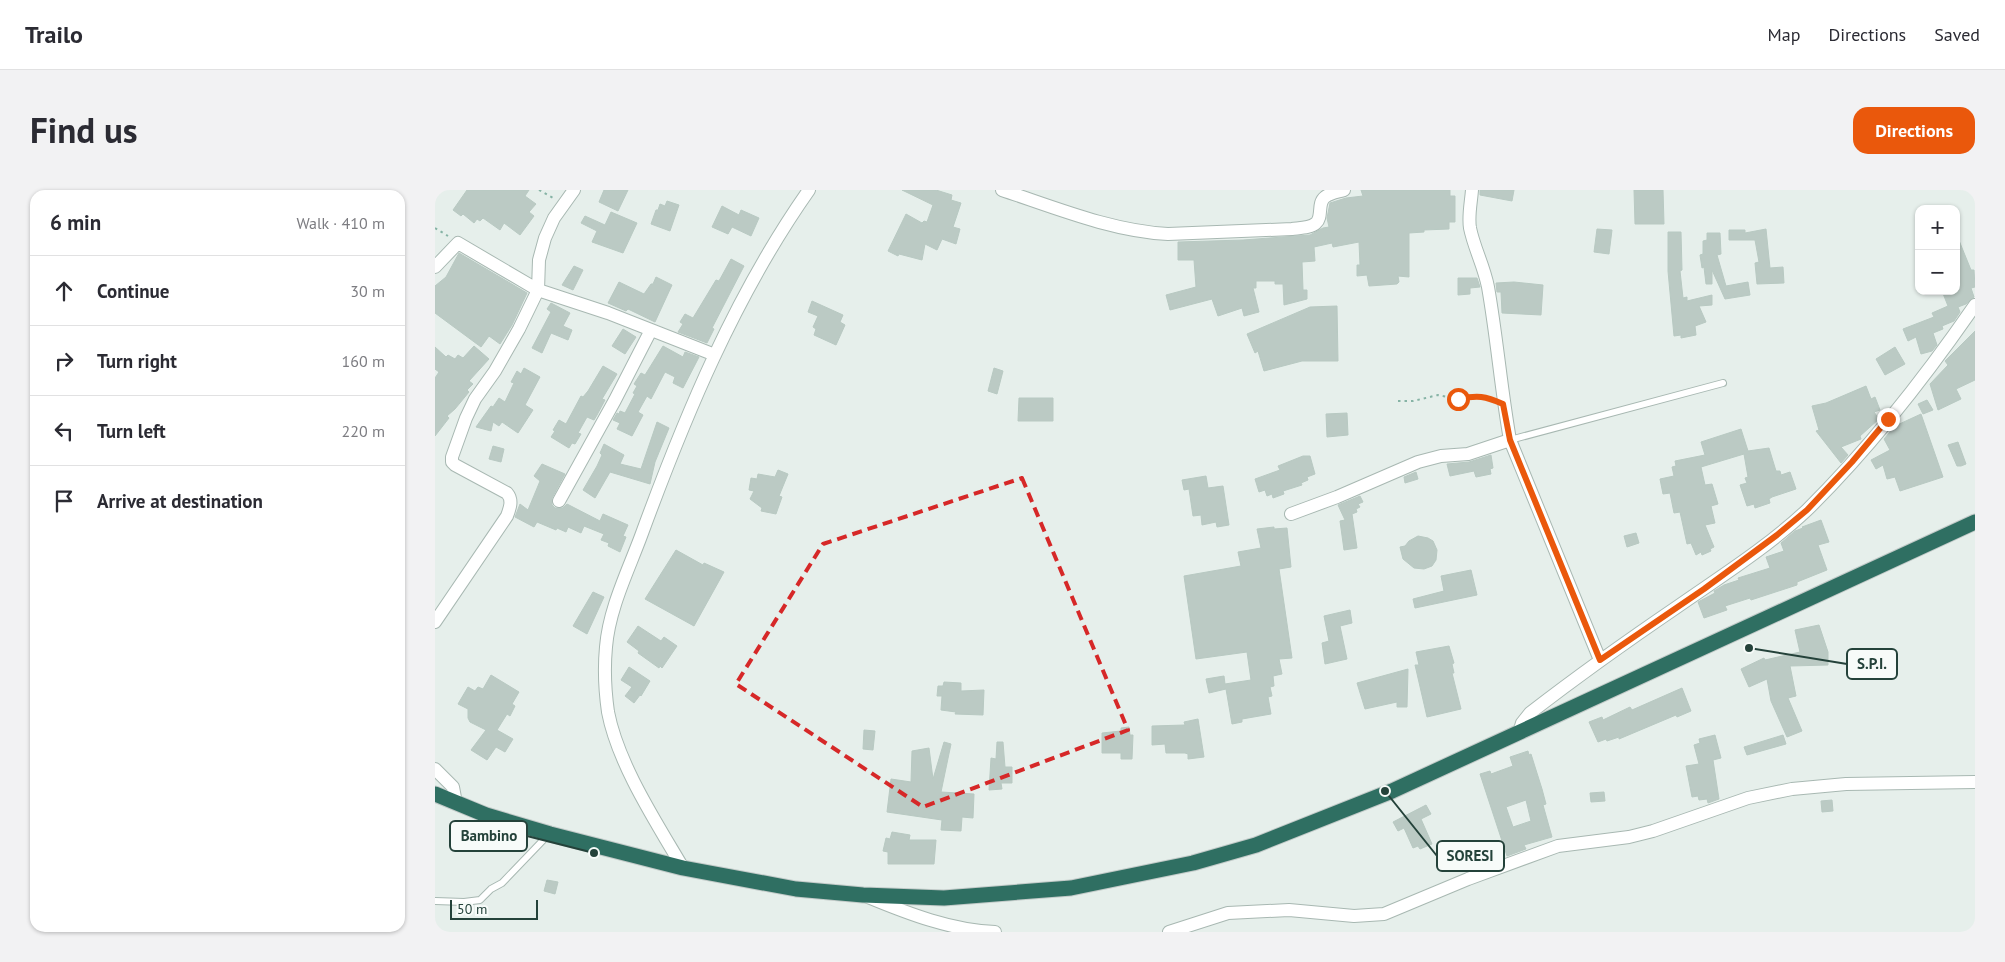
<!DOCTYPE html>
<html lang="en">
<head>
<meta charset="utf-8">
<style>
  :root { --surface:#fff; --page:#f2f2f3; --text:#2b2b33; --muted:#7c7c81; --line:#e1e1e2; --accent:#ea580c }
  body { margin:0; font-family:"PT Sans",sans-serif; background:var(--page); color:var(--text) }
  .controls { position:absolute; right:15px; top:15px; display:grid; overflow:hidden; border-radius:10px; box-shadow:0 1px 4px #0004 }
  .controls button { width:45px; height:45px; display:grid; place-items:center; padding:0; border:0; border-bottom:1px solid var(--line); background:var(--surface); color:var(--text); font:25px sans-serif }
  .scale { position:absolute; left:15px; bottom:12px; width:88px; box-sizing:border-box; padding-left:5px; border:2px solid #24423a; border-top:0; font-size:14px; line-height:18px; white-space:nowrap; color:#24423a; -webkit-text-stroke:4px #f7fbf9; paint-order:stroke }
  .stop { position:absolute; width:15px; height:15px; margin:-11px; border:4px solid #ea580c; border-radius:50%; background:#fff }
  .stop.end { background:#ea580c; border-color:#fff; box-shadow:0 1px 5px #0008 }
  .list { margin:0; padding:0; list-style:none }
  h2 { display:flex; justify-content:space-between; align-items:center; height:65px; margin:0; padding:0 20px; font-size:21px }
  h2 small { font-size:16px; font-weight:400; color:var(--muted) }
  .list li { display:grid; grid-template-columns:32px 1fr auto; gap:15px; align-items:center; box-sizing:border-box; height:70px; padding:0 20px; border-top:1px solid var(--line) }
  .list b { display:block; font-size:19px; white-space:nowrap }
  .list em { font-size:16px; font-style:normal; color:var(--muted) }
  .icon { flex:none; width:28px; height:28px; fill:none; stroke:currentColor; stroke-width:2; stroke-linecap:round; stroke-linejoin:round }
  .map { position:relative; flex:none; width:1540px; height:742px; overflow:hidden; border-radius:15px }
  header { display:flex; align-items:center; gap:30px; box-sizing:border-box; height:70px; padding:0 25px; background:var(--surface); border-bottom:1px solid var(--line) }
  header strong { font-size:24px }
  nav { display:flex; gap:28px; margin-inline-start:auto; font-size:18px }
  .intro { display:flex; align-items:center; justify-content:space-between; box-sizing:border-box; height:120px; padding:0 30px }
  h1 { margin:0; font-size:35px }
  .button { padding:12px 22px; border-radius:15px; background:var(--accent); color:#fff; font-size:18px; font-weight:700 }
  main { display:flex; gap:30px; padding:0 30px }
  aside { flex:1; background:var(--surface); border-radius:15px; box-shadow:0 1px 4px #0004 }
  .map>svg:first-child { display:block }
</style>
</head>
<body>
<header>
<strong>Trailo</strong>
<nav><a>Map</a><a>Directions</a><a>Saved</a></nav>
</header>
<div class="intro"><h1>Find us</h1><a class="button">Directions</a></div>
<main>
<aside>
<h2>6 min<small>Walk · 410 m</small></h2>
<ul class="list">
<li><svg class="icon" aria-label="ahead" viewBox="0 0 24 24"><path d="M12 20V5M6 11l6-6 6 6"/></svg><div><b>Continue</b></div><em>30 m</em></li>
<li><svg class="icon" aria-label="right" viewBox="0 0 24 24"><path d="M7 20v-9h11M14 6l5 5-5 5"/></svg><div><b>Turn right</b></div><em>160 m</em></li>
<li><svg class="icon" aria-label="left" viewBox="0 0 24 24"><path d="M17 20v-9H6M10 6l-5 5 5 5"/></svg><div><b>Turn left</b></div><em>220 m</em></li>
<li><svg class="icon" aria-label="arrive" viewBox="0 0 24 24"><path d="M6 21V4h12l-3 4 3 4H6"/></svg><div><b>Arrive at destination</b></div></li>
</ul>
</aside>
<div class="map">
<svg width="1540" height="742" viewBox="0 0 1540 742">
  <rect width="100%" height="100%" fill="#e6efeb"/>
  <path fill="#bbcac4" stroke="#b8c9c2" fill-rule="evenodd" d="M32,0H94L90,6L101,14L94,22L99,26L85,45L69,33L65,40L48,28L45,31L42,29L39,33L28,24L26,26L18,20Z
    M169,0H193L183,21L164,12Z
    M467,0H501L517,5L516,10L526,13L518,37L525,39L521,54L507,49L502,60L490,54L487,70L464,64L463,66L453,61L471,24L487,33L489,31L492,32L498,15Z
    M926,0H1015V6H1020V32H1014V39L989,40V42L974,43V87L963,86L964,92L962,94L934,96L932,85L922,86V75H925L924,52L898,57L897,53L879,57L880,71L867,72L868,100H872V109L849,115L848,94H840V91H821V98H818L824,122L809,126L807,118L783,126L777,109L735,120L731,105L761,97L759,70H743V52L808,50L875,45L888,38L894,37L892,28L895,13L911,8L928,6Z
    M1045,0H1079L1077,11L1045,5Z
    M1199,0H1228L1229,34H1200Z
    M232,11L244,15L235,41L216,34L221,20H223L225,14L230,16Z
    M287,16L304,25L306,20L324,28L316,46L297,37L293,44L277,37Z
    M176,22L202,33L188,63L157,52L162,41L146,33L150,26L170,35Z
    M1162,39L1177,40L1174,64L1159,62Z
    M1331,39L1335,78L1348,77L1349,93L1322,94L1320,73L1324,72L1320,50H1294V40H1310V43Z
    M1233,42H1246L1247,80L1245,81L1248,108L1252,107V111L1277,105V115L1264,116L1271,132L1260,136L1261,145L1246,148V145L1239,146L1233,81Z
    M1272,43H1285L1286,64L1282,65L1291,96L1313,92L1315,105L1290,109L1277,80V94H1271L1269,77L1267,78L1265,65L1268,64V51L1272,50Z
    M1521,43L1536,80H1539L1540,97L1536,98L1539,107L1531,114L1523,117L1525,122L1519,131L1507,136L1508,139L1498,143L1502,155L1497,161L1486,164L1481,147L1473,151L1468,139L1499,127L1497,123L1513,116L1507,101H1521Z
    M24,63L92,103L77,135L65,154L54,146L46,157L0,123V96L11,87Z
    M296,69L309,76L277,138L279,139L272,153L243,142L248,134L245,132L250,124L258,128L281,90L284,91Z
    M139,76L148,80L138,100L127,95Z
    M221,87L237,95L220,132L193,119L191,121L173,113L184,92L209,104L216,94H218Z
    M1023,88H1042L1045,97L1035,98V104L1023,105Z
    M1079,92L1108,95L1106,125L1067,123L1066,102H1062L1061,93Z
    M377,111L408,125L405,132L410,135L401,155L379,145L381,139L378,137L383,126L373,122Z
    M116,113L135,123L128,136L137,140L133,150L116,143L107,163L97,158L116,122L112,119Z
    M902,116L903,171H867L829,181L823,161L820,163L812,144L875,117Z
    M188,139L201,147L190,164L177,156Z
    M1540,141V190L1521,199L1526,209L1503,220L1495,194L1513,175L1510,171Z
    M39,156L54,169L34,191L38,194L32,200L34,202L20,219L12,226L14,228L0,246V188L4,182L0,179V157L11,167L13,165L20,169L23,165L28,168Z
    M228,156L248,167L250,162L264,167L248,198L238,193L240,187L230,182L216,209L212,206L203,222L208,225L197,246L182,239L185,233L178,230L182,223L184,224L185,221L190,223L200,204L198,203L202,196L199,194L206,183L210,185Z
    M1460,157L1470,174L1450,185L1441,169Z
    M168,176L182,184L167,209L170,210L162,225L159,230L152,227L143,243L146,244L140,254L137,253L134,258L116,247L120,241L118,240L124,230L131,234L146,206L148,207L153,201Z
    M89,178L105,187L90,215L98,220L83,243L67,232L64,236L58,232L56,241L41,237L56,216L58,217L64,208L70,212L79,193L76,192L82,181L86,184Z
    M559,178L568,181L562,204L553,201Z
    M1431,196L1436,209L1440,207L1445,220L1439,222L1444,229L1425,246L1426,249L1406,257L1413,265L1406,273L1381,241L1384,240L1377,216L1391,213Z
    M584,208H618V231H583Z
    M1492,210L1498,220L1488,224L1483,214Z
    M912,223L913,245L892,247L891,224Z
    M1486,224L1508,287L1465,301L1460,287L1452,289L1448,275L1441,279L1436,270L1455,260L1449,249L1460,236Z
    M222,232L234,238L220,272L215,294L175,282L160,308L148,300L162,276L167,265L165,263L169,254L189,265L185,274L206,279Z
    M1306,239L1313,261L1334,258L1341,281H1345L1346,285L1355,282L1361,299L1337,307L1334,309L1335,313L1320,318L1319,314L1312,316L1305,295L1312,293L1310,288L1313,287L1309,264L1266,277L1270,295L1277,294L1283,314L1276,316L1280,333L1270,335L1279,357L1275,359L1276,361L1267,365L1266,362L1261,365L1256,353L1252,354L1245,322L1239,323L1235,303L1228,304L1225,289L1239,286L1237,277L1241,276L1240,271L1270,265L1266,252Z
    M1523,252L1531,274L1526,276H1522L1513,255Z
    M58,256L69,259L66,272L54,269Z
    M1056,265L1058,278L1055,279L1056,284L1041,287L1039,281L1015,286L1012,274L1034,272Z
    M868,266H875L880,284L872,287L873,290L866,293L867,295L848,301L849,304L838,308L837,304L832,306L830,300L824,302L820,289L845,280L843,276Z
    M107,274L130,284L117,308V315L120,318H128L132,314L165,331L168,324L193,335L188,346L191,347L185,362L173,356L174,353L166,350L169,344L149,336L146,343L133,337L131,342L122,338L121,340L102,332L99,337L80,327L85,314L93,320L105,291L99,286Z
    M343,280L353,284L344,306L347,307L341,324L326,321L327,318L315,309L319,301L314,300L316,288L322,289L323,284L340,287Z
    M981,282L983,289L970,293L969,287Z
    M771,286L773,298L788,296L794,335L782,337L781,332L767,335L766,325L758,326L754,299L749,300L747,290Z
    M925,306L928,312L923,314L925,317L921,319L922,322L917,324L922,358L909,360L905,331L910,330L903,315Z
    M1386,330L1394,352L1383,355L1392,380L1362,392V395L1316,410L1315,408L1290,416L1292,420L1269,428L1263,412L1280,403L1279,401L1289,395L1304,390L1303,388L1335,378L1331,367L1349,361L1346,353L1360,341L1368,338L1367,337Z
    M839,337V339L852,338L856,377L844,379L857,468L844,469L847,484L838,486L839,496L835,497L837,506L833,507L836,524L807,529V532L797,534L791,499L774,503L771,489L789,486L790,494L816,490L812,462L761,469L749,386L806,376L803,362L826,358L822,339Z
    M1201,343L1204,353L1192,357L1189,346Z
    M983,346L993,348L998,351L1002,360L1001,370L997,376L989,379L979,378L968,369L965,357L970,356L974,351Z
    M241,360L268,375L269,373L289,382L259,436L210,409Z
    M1036,380L1042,405L980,418L978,409L1009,401L1006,386Z
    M158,402L169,407L152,444L138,436Z
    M915,420L917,433L905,436L912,469L890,474L887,453L894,451L889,426Z
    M1384,435L1393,462V475L1355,476L1361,506L1353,508L1367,541L1352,547L1336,511L1332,489L1314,497L1306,479L1329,468L1330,470L1365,462L1360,440Z
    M203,436L226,451L229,447L242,456L227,478L225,476L224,478L203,463L204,461L192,452Z
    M1014,456L1019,473L1017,474L1019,483H1017L1026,519L992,527L980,475H984L981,462Z
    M194,477L215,491L206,506L205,505L199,513L190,506L197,497L186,490Z
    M973,479L972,517H962V512L930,519L922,493Z
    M56,485L84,502L77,514L80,516L75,526L72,524L62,540L78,549L70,562L61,557L52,570L36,560L51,540L35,532L33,528V519L23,514L33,497L40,501L43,497L48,499Z
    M509,492L526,493V501L549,500L548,525L520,524L521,522L506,520L507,506H502L503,496H508Z
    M1247,498L1256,521L1242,527L1241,525L1184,549V547L1172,551L1171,549L1163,552L1154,532L1167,527L1168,530L1195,517L1197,520Z
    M763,529L769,567L753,569V564L750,563H731L730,554L717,555V536L750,535L749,532Z
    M694,537L695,545H698L697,569H686V563H667V543L686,541V538Z
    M429,540L440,541L438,560L428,559Z
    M1280,545L1286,568L1278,570L1284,609L1273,613L1272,609L1264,610L1263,606L1257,607L1251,576L1264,574L1259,555L1265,553L1264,549Z
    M1348,545L1351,554L1312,565L1309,557Z
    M509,552L516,554L506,602L539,604L538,628L527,627L526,641L506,640L507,630L452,622L456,589L476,592L477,561L494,558L498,589Z
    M562,552H568L570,577H577V593H566L567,599L554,600L556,568L561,569Z
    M1093,561L1094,565L1096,564L1107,599L1111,614L1108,615L1117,647L1089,655L1091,659L1072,666L1045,584L1055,581L1056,584L1078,576L1075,567ZM1091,610L1096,631L1078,637L1071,617Z
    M1169,602L1170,611L1156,612L1155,603Z
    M1397,610L1398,621L1387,622L1386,611Z
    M991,615L996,624L986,629L997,654L985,659L983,656L978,658L969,638L963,641L958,632Z
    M457,642L475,645L474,650H501L499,674H453V662L448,661L451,648L455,649Z
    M112,690L123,692L120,704L109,701Z"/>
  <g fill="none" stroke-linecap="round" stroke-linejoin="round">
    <defs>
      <path id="lane" d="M1075,250L1288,193
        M0,711L29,712L45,710L56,699L67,693L114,644"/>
      <path id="street" d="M567,0C621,18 677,41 733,44L857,39C864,38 876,38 881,33C888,27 882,13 890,7C895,3 903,2 909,0
        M1037,0C1036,13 1033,26 1035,38C1039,58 1049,76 1053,97C1062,148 1066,199 1075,250L1165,470
        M0,77L23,53L103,100L173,123L280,165
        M124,311L180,210L216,140
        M856,324L902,307L983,272L1006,266L1033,264L1075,250
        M0,432L72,326C75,318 78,310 72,303L20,275L17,272V267L31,228L40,209L60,181L84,139L103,100L104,70L110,48L119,28L139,0
        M1084,543L1087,533L1095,523C1143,486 1192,451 1242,417C1285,387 1334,356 1372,320C1434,259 1491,186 1540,115
        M0,579L18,597L21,613
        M248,678C221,632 183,574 173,522C170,501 169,478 171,457C174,419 193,381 206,346C250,226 300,105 374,0
        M433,707C474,724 516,740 560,742
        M734,742L793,723L854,720L919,726L949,724L1033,689L1123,656L1194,647L1218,641L1313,608L1357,599L1411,594L1540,592"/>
      <path id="highway" d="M0,604L51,625L115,644L248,678L361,699L428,705L509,708L636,698L758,673L821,655L957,601L1540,332"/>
    </defs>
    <use href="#lane" stroke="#a8b8b2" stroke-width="8"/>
    <use href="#street" stroke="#a8b8b2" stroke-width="14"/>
    <use href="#highway" stroke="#c2cac8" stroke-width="17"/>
    <path stroke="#86b3a5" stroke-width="2" stroke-dasharray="2.5 4" stroke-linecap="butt" d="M104,0L118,8
      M0,38L13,46
      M963,211H978L1003,205L1023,209L1035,207H1053L1057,209"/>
    <use href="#lane" stroke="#fff" stroke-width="6"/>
    <use href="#street" stroke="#fff" stroke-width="12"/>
    <use href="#highway" stroke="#2f6f62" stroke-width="15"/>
  </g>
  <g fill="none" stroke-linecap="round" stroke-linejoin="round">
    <path stroke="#ea580c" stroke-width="6" d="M1023,209C1043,205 1050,206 1068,214L1075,250L1165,470L1269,399L1342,345L1372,320L1417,272L1453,229"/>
  </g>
  <path fill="none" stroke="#d62828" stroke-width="4" stroke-dasharray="10 6" stroke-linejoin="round" d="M587,288L693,540L488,617L301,494L388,354Z"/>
  <path fill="none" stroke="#24423a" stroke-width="2" d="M1314 458L1412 474M159 663L92 646M950 601L1002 666"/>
  <g fill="#24423a" stroke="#f7fbf9" stroke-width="2">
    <circle cx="1314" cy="458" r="5"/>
    <circle cx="159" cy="663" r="5"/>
    <circle cx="950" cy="601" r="5"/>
  </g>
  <g fill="#f7fbf9" stroke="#24423a" stroke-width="2">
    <rect x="1412" y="459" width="50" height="30" rx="5"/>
    <rect x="15" y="631" width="77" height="30" rx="5"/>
    <rect x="1002" y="651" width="67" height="30" rx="5"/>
  </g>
  <g font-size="15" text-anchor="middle" font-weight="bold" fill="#24423a">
    <text x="1437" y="479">S.P.I.</text>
    <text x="54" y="651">Bambino</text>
    <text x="1035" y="671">SORESI</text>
  </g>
</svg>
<div class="controls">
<button>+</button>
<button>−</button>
</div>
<div class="scale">50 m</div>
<div class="stop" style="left:1023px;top:209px"></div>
<div class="stop end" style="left:1453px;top:229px"></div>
</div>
</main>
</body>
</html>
